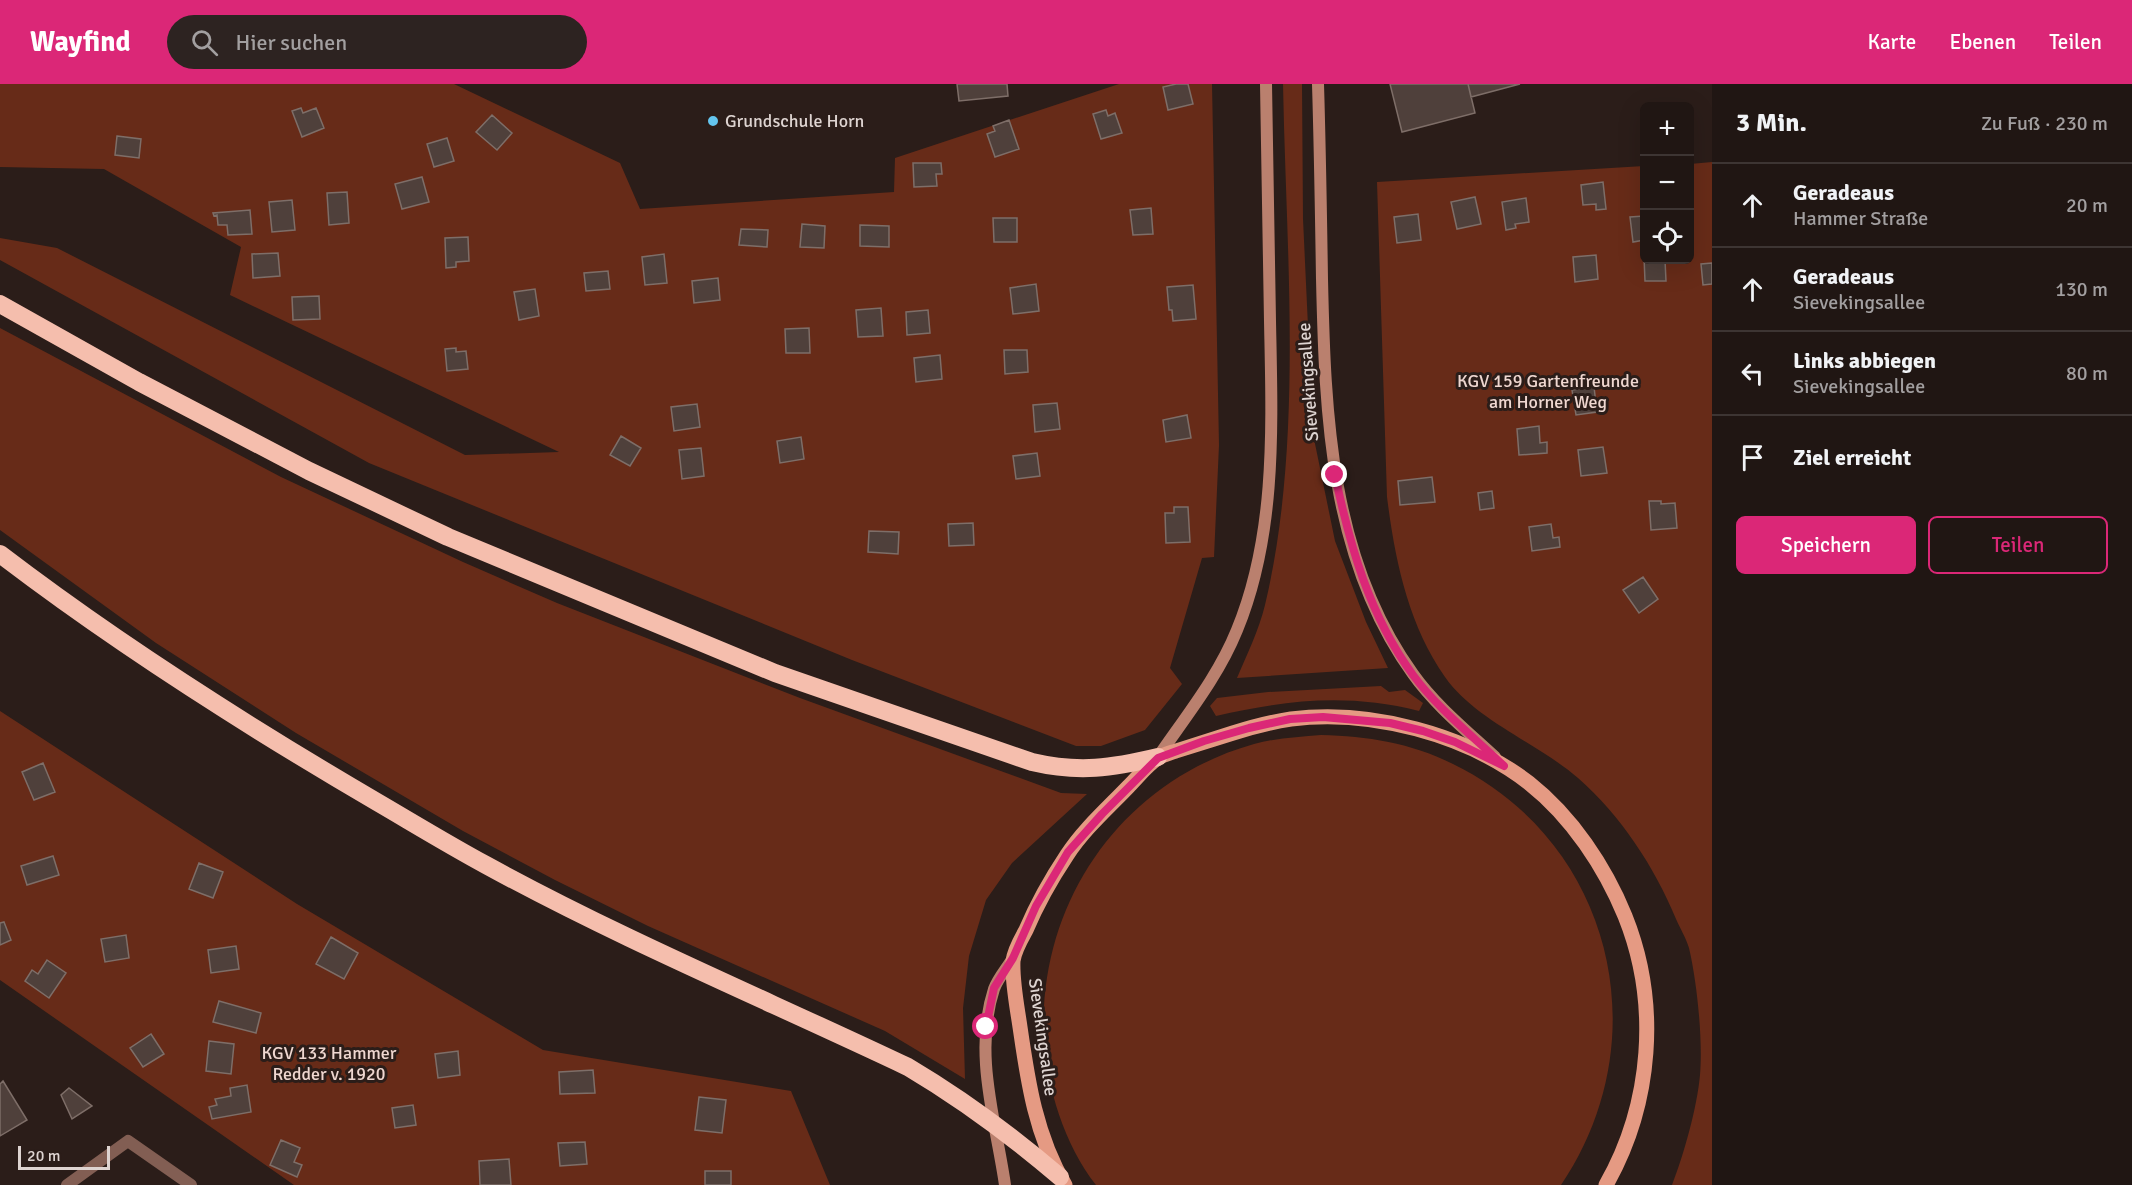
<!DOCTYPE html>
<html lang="de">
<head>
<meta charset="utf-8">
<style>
  :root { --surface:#201613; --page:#2d2321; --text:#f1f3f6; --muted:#a29fa0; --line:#3d3533; --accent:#db2777 }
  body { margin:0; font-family:Signika,sans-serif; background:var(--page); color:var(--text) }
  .controls { position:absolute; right:18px; top:18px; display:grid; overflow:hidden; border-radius:9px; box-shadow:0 6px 24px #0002 }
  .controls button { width:54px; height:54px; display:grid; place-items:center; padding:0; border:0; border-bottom:2px solid var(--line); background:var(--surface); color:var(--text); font:30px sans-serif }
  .scale { position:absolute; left:18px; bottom:15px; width:92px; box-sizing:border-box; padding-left:6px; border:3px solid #ded4d1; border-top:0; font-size:16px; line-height:21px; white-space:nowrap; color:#ded4d1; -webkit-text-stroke:4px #2b1d19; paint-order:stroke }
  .stop { position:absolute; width:18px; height:18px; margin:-14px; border:4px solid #db2777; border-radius:50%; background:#fff }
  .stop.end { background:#db2777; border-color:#fff; box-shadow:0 2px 6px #0008 }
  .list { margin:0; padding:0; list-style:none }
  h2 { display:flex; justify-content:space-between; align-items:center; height:78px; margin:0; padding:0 24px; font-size:26px }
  h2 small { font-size:20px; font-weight:400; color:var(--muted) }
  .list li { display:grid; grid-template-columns:39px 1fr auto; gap:18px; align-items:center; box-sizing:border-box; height:84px; padding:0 24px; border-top:2px solid var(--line) }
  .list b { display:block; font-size:22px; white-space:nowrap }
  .list p { margin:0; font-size:20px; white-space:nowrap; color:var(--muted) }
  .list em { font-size:20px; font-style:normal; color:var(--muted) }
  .actions { display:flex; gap:12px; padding:18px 24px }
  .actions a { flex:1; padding:14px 0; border:2px solid var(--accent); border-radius:9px; text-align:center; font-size:21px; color:var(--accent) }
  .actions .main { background:var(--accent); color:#fff }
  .icon { flex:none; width:33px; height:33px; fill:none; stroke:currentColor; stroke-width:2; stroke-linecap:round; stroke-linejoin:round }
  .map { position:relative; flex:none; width:1712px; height:1101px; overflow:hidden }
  header { display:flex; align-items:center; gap:36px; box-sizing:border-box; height:84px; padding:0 30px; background:var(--accent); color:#fff }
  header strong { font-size:28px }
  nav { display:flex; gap:33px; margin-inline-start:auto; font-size:21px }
  .search { width:420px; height:54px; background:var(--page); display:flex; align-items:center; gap:15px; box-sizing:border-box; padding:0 21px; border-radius:33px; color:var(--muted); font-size:22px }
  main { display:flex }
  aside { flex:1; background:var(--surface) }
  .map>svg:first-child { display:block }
</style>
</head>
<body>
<header>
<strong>Wayfind</strong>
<div class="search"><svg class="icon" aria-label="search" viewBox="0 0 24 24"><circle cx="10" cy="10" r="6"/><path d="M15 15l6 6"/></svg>Hier suchen</div>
<nav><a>Karte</a><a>Ebenen</a><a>Teilen</a></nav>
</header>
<main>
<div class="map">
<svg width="1712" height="1101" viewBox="0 0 1712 1101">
  <rect width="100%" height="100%" fill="#2b1d19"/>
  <path fill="#672b18" d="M0,0H454L620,79L640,125L894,108L895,74L1119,0H1212L1219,361L1214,473L1202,474L1170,584L1182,600L1145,646L1101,662H1076L852,576L369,379L0,176V154L57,164L465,371L559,368L230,211L241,163L104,85L0,83Z
    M1283,0H1302L1303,135L1313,350L1335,457L1366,538L1388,584L1237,594C1247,570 1259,546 1265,521C1304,357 1286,168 1283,0Z
    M1712,78V1101H1672C1684,1070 1697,1024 1700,991C1703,956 1697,898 1689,864C1686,854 1680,844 1676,835C1654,782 1621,732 1578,694C1539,660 1475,636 1445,593C1408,540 1395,476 1387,413L1377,98L1644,82V176H1690V80Z
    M0,244L281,393L463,478L557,519L800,614L1061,709L1087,710L1012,779L986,816L969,872L963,924L965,995L885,947L648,842L555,796L463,747L296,649L156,559L0,446Z
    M1381,602L1389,608L1405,606L1423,619L1419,627C1347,609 1287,616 1216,632L1210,622L1217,614L1268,608Z
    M0,627L297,820L543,966L791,1007L830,1101H294L0,896Z
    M1321,651C1367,652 1411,659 1453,680C1613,758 1660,955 1561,1101H1096C1064,1060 1047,1004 1044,953C1038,818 1122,697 1254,660C1276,654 1299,653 1321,651Z"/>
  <path fill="#4f403b" stroke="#7e6e68" stroke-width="1.5" d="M957,0H1007L1008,12L959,17Z
    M1176,0H1188L1193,20L1168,26L1163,3Z
    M1390,0H1468L1475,29L1402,48Z
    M1468,0H1520L1471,13Z
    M301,24L303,29L316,24L324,44L302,53L292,27Z
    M1106,26L1108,32L1115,29L1122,49L1101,55L1093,30Z
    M492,31L512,49L497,66L476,48Z
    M1009,36L1019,65L995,73L987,50L995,47L993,42Z
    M117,52L141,55L139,74L115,71Z
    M447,54L454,77L434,83L427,60Z
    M913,79H941L942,90H936L937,102L914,103Z
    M422,93L429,118L402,125L395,100Z
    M1603,98L1606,125L1596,126V120L1583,121L1581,101Z
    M347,108L349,139L329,141L327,109Z
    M1475,113L1481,140L1457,145L1451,118Z
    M1526,114L1529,138L1515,140L1516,144L1506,146L1502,118Z
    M292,116L295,146L272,148L269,118Z
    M1151,124L1153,150L1133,151L1130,126Z
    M250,126L252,150L228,151L227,141H218L217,131L214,132L213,129Z
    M1418,130L1421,156L1397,159L1394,133Z
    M1644,132V156L1633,158L1630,133Z
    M993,134H1017V158H994Z
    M802,140L825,142L824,164L800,163Z
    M860,141L889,142V163L860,162Z
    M741,145L768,146L767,163L739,161Z
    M468,153L469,177L456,178V183L446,184L445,154Z
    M278,169L280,192L253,194L252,170Z
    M664,170L667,199L645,201L642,173Z
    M1596,171L1598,195L1575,198L1573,173Z
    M1644,173V176H1665L1666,197H1645Z
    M1712,179V200L1703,201L1701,180Z
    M608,187L610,205L586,207L584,189Z
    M718,194L720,216L694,219L692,197Z
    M1036,200L1039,227L1013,230L1010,204Z
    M1193,201L1196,235L1173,237L1172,226H1169L1167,203Z
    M535,205L539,232L519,236L514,208Z
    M319,212L320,235L293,236L292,213Z
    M881,224L883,252L858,253L856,226Z
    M928,226L930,249L907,251L906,228Z
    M809,244L810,269H786L785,245Z
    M456,264V268L466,267L468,285L447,287L445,265Z
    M1004,266H1027L1028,288L1005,290Z
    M940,271L942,295L916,298L914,274Z
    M1594,303L1597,328L1576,331L1572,306Z
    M1057,319L1060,345L1035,348L1033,321Z
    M697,320L700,343L674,347L671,323Z
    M1187,331L1191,354L1166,358L1163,336Z
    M1539,342L1540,359L1547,358V369L1519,371L1517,345Z
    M621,352L641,364L630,382L610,371Z
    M801,353L804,375L780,379L777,357Z
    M1603,363L1607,389L1581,392L1578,366Z
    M701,364L704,392L682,395L679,366Z
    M1037,369L1040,392L1016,395L1013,372Z
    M1432,393L1435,418L1400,421L1398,397Z
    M1492,407L1494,424L1480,426L1478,409Z
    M1649,417H1661V420L1675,419L1677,444L1651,446Z
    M1174,423H1188L1190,458L1166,459L1165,429H1174Z
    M973,439L974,461L949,462L948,440Z
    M1551,440L1553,454L1559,453L1560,463L1532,467L1529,443Z
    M869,447L899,448L898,470L868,468Z
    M1643,493L1658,515L1639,529L1623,506Z
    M43,679L55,708L34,716L22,688Z
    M53,772L59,791L27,801L21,782Z
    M199,779L223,788L213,814L189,805Z
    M4,838L11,856L0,861V839Z
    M126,851L129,874L105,878L101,855Z
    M331,853L358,869L344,895L316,880Z
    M236,862L239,885L211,889L208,866Z
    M47,876L66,889L49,914L25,897L32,886L38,890Z
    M219,917L261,929L256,949L213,938Z
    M151,950L164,970L143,983L130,964Z
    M209,957L234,960L231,990L206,987Z
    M458,967L460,991L438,994L435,970Z
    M593,986L595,1009L560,1010L559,988Z
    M3,997L27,1036L0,1052V1000Z
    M247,1001L251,1028L212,1035L209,1023L217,1021L215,1015L231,1012L230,1004Z
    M69,1004L92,1022L72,1035L61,1011Z
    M699,1013L726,1016L722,1049L695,1046Z
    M413,1021L416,1041L395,1044L392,1024Z
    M281,1056L300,1064L294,1078L302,1081L297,1093L270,1081Z
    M585,1058L587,1080L560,1082L558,1059Z
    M509,1075L511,1101H480L479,1077Z
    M705,1087H731V1101H705Z"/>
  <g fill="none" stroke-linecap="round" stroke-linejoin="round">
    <path stroke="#825e53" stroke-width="12" d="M67,1101L128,1057L191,1101"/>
    <path stroke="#ba806e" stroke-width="12" d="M1318,0C1320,65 1321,130 1322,195C1325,330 1330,475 1413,590C1435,621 1467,647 1495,673
      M1158,673C1186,632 1218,593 1237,546C1277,449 1272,340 1270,237C1269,158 1268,79 1266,0
      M1005,1101C996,1038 973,969 994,905C998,894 1007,884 1013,874"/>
    <path stroke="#e59a83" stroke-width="15" d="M1065,1101C1036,1052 1028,999 1020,943C1017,922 1012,898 1013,877C1014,867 1021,855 1026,846C1037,820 1051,795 1067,771C1084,745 1108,724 1129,702C1138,693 1147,681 1158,674C1163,671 1170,669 1176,667C1195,661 1214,655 1233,649C1252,643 1271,638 1291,635C1370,625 1466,650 1529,699C1572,733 1605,783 1625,832C1660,919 1652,1020 1606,1101"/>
    <path stroke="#f5bead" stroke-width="18" d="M0,220L139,298L309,387L448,453L775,589L1032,678C1079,689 1112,684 1158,673
      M0,470C119,561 247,642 377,718C413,739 449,761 486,781C623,856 767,916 908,983C962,1015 1012,1052 1060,1093"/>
  </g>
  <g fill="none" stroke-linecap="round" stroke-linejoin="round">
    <path stroke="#db2777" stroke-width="8" d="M986,943L994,904L1013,874L1036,822L1068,768L1102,730L1158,674L1204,657L1249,644L1290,635L1323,633L1390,639L1423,647L1455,658L1504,682C1474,653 1438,625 1413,591C1369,531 1350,462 1335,391"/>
  </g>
  <circle fill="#64c5ee" stroke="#2b1d19" stroke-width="2" cx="713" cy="37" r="6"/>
  <g text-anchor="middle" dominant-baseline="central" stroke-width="6" stroke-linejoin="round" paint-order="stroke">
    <g font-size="18" fill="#ded4d1" stroke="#2b1d19" text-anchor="start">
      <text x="725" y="37">Grundschule Horn</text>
    </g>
    <g font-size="18" fill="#efd7d0" stroke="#2b1d19">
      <text x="1548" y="297">KGV 159 Gartenfreunde<tspan x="1548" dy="21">am Horner Weg</tspan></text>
      <text x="329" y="969">KGV 133 Hammer<tspan x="329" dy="21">Redder v. 1920</tspan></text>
    </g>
    <g font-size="18" fill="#ded4d1" stroke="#2b1d19">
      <text transform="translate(1308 298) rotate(-94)">Sievekingsallee</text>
      <text transform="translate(1043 953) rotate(82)">Sievekingsallee</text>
    </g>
  </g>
</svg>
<div class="controls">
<button>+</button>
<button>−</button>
<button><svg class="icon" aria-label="locate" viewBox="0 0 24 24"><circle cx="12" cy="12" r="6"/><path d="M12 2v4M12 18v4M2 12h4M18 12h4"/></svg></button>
</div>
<div class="scale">20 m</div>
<div class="stop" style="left:986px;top:943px"></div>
<div class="stop end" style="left:1335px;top:391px"></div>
</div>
<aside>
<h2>3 Min.<small>Zu Fuß · 230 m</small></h2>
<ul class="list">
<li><svg class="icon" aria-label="ahead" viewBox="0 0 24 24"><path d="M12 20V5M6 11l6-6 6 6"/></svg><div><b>Geradeaus</b><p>Hammer Straße</p></div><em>20 m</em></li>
<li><svg class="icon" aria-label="ahead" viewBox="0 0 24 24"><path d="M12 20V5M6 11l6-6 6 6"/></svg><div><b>Geradeaus</b><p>Sievekingsallee</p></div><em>130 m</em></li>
<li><svg class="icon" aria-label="left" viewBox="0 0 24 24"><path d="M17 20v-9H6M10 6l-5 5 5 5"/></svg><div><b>Links abbiegen</b><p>Sievekingsallee</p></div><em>80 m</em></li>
<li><svg class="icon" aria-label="arrive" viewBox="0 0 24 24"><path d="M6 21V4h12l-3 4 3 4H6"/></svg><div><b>Ziel erreicht</b></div></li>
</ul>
<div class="actions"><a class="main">Speichern</a><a>Teilen</a></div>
</aside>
</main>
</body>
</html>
